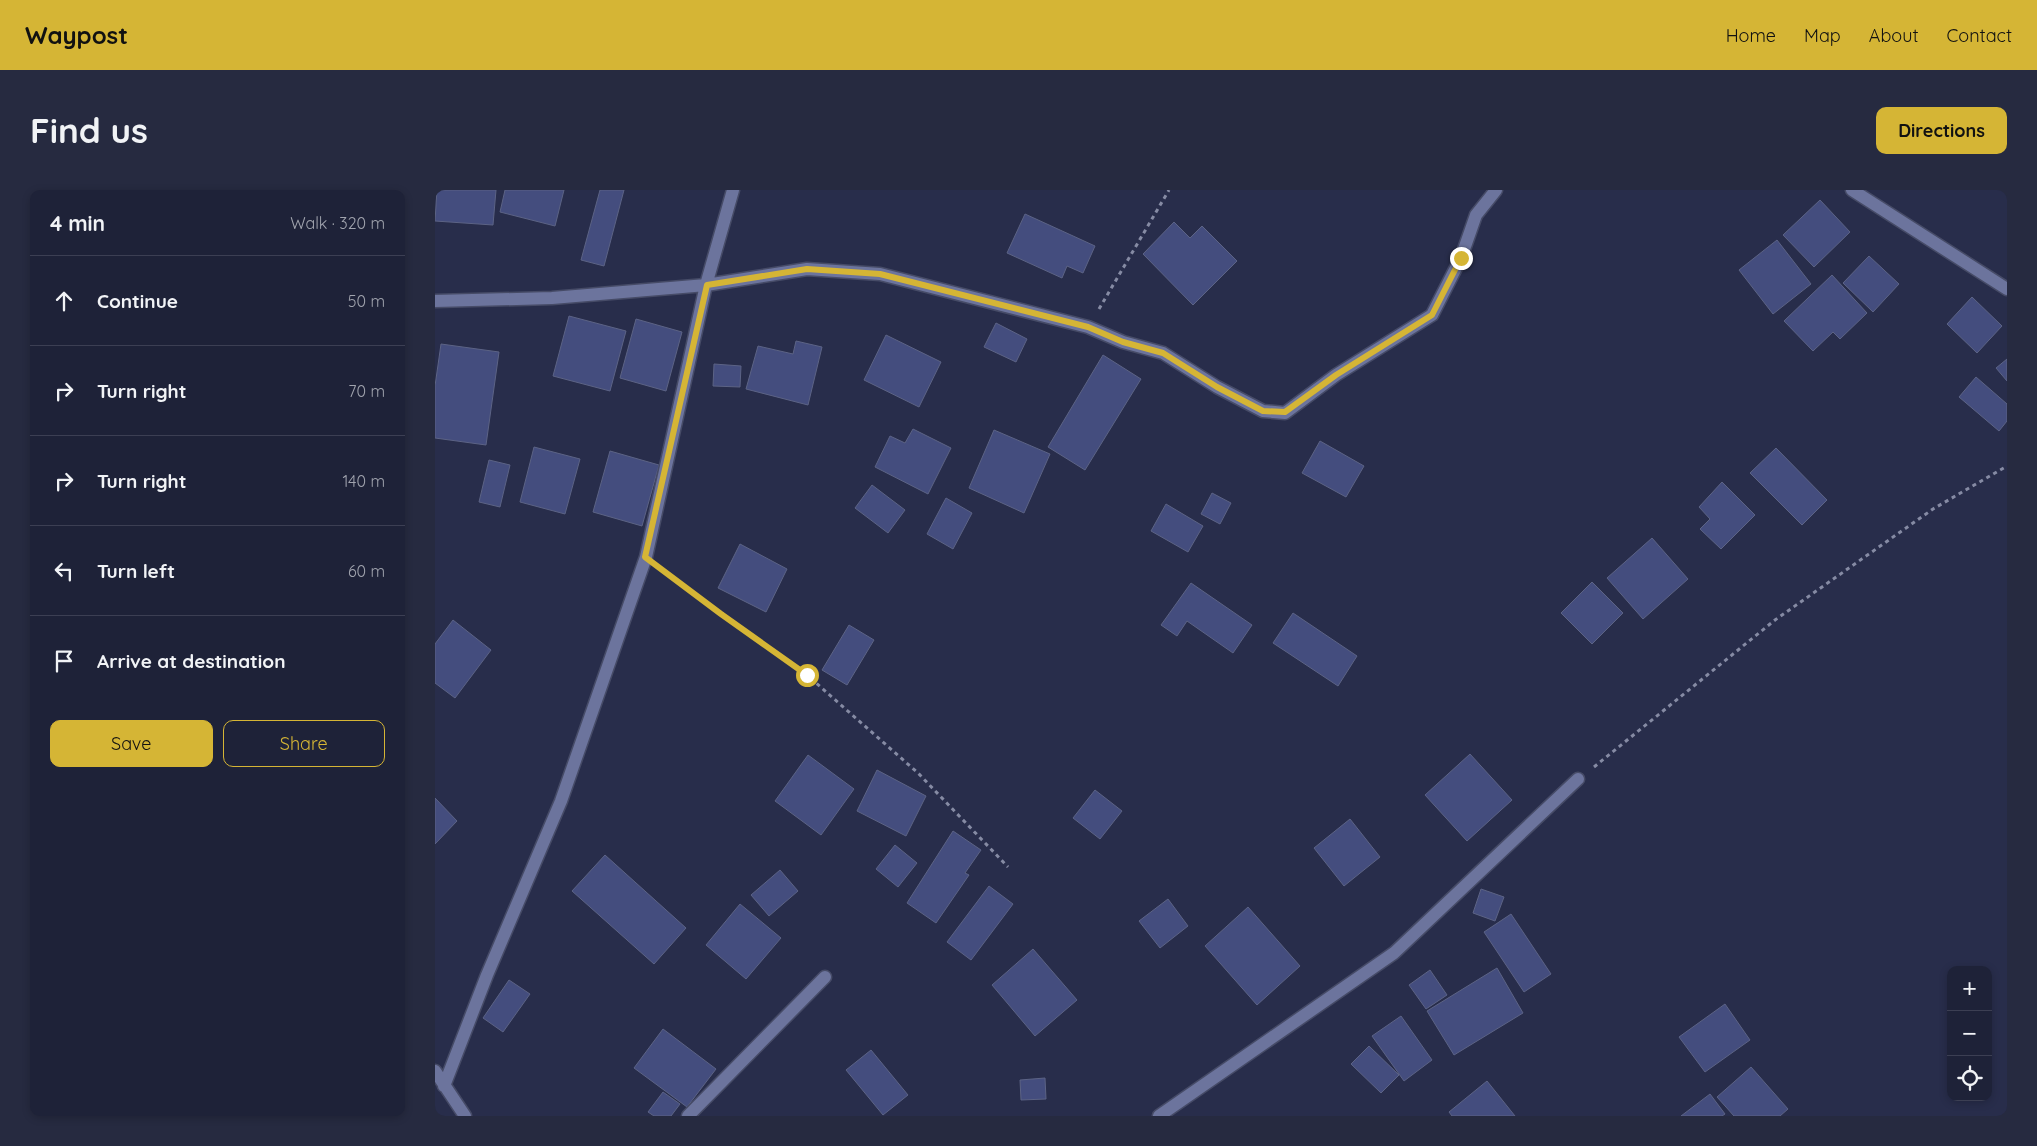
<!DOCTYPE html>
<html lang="en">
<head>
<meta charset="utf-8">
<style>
  :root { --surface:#1e2238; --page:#262a40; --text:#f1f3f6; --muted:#a1a4ae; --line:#3c3f53; --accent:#d5b535 }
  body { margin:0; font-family:Quicksand,sans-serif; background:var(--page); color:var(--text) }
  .controls { position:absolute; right:15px; bottom:15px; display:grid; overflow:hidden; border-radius:10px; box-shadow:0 2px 8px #0003 }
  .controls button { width:45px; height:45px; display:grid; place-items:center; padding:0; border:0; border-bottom:1px solid var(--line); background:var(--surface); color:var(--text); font:25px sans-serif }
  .stop { position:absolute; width:15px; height:15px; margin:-11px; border:4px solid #d5b535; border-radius:50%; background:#fff }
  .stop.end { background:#d5b535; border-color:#fff; box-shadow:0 1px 5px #0008 }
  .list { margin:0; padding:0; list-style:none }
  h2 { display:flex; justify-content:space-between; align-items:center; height:65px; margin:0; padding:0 20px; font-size:21px }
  h2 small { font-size:16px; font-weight:400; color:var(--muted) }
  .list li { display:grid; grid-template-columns:32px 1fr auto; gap:15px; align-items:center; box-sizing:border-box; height:90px; padding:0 20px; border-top:1px solid var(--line) }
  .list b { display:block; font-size:19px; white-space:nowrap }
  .list em { font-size:16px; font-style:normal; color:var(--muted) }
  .actions { display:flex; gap:10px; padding:15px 20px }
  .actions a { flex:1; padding:11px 0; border:1px solid var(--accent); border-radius:10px; text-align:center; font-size:18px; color:var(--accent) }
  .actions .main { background:var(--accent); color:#111 }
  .icon { flex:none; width:28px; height:28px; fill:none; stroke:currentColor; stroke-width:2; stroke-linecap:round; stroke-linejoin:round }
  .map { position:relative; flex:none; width:1572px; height:926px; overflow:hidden; border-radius:10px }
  header { display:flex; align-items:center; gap:30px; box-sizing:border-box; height:70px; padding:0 25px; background:var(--accent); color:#111 }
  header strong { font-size:24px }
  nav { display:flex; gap:28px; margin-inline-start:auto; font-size:18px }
  .intro { display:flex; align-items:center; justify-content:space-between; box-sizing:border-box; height:120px; padding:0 30px }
  h1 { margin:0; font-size:35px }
  .button { padding:12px 22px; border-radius:10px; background:var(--accent); color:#111; font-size:18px; font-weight:700 }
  main { display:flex; gap:30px; padding:0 30px }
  aside { flex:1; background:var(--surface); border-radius:10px; box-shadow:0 2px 8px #0003 }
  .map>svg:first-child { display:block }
</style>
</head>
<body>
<header>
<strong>Waypost</strong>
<nav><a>Home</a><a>Map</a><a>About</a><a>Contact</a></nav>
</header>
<div class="intro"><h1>Find us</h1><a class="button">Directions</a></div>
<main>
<aside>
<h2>4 min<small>Walk · 320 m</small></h2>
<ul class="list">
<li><svg class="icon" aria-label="ahead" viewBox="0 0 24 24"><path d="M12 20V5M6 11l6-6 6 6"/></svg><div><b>Continue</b></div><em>50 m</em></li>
<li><svg class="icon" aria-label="right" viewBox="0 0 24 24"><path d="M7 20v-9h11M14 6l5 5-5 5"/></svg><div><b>Turn right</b></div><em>70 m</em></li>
<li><svg class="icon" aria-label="right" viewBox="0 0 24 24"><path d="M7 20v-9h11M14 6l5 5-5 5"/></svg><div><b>Turn right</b></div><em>140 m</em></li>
<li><svg class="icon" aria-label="left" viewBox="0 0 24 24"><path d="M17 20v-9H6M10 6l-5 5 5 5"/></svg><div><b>Turn left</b></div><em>60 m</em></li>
<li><svg class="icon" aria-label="arrive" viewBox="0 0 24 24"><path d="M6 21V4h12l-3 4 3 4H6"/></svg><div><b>Arrive at destination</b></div></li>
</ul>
<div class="actions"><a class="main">Save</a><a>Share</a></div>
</aside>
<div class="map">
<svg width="1572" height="926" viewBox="0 0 1572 926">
  <rect width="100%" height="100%" fill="#282d4b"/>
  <path fill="#444d7e" stroke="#5c6385" d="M2,0H61L58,35L0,31Z
    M70,0H129L120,36L65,22Z
    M165,0H189L169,76L146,70Z
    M1385,10L1415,42L1379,77L1348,45Z
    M590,24L660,56L648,83L632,76L627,88L572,63Z
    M739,32L755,48L767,36L802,71L758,115L708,64Z
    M1342,50L1376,94L1338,124L1304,80Z
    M1434,66L1464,94L1438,122L1408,93Z
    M1397,85L1432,123L1405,149L1398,142L1378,161L1349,131Z
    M1537,107L1567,136L1542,163L1512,134Z
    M134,126L191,141L175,201L118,186Z
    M201,129L247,142L231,201L185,188Z
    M561,133L592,149L581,172L549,157Z
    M451,145L506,172L484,217L429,190Z
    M361,151L387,157L373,215L311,199L323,156L358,164Z
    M6,154L64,162L51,255L0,248V196Z
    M668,165L706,189L650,280L613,257Z
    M1572,169V191L1561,178Z
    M279,174L306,176L305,197L278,196Z
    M1541,187L1572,214V231L1564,241L1524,207Z
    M478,239L516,258L493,304L440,277L455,246L470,253Z
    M559,240L615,264L589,323L534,298Z
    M885,251L929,276L911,307L867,283Z
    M99,257L145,269L130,324L85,312Z
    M1341,258L1392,310L1367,335L1315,283Z
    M175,261L224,275L207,336L158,322Z
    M54,270L75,275L65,317L44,312Z
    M1287,292L1320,325L1286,359L1265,339L1275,329L1264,317Z
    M437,295L470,320L453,343L420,318Z
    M777,303L796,313L785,334L766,324Z
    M511,308L537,323L518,359L492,344Z
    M731,314L768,336L753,362L716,341Z
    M1217,348L1253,389L1208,429L1172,388Z
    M305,354L352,379L331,422L283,398Z
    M1157,392L1188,423L1157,454L1126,423Z
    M756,393L817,435L798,463L752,431L742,446L726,435Z
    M858,423L922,466L903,496L838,453Z
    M18,430L56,460L20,508L0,493V454Z
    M414,435L439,450L412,495L387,480Z
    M1035,564L1077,610L1032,651L990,605Z
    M373,565L419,599L386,645L340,611Z
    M442,580L491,606L471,646L422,621Z
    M660,600L687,621L665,649L638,628Z
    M0,608L22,631L0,654Z
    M915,629L945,667L909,696L879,658Z
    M518,641L546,660L530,683L534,685L501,733L472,713Z
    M460,655L482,673L463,697L441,679Z
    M170,665L251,738L219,774L137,701Z
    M345,680L363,701L334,726L316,705Z
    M554,696L578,714L536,770L512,752Z
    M1046,699L1069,707L1060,731L1038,723Z
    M733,709L753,736L725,758L704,731Z
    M305,714L346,748L311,789L271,755Z
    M813,717L865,776L822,815L770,756Z
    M1076,724L1116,784L1089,802L1049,742Z
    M598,759L642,810L600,846L557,795Z
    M1062,778L1088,823L1019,865L992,821Z
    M995,780L1012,805L991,819L974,795Z
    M74,790L95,804L68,842L48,828Z
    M1290,814L1315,850L1270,882L1244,847Z
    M966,826L997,870L969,891L937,846Z
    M228,839L281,879L252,917L199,878Z
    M934,856L964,885L946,903L916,874Z
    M436,860L473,905L448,925L411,880Z
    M1316,877L1353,919L1345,926H1299L1282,907Z
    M610,888L611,909L586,910L585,890Z
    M1052,891L1080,926H1017L1014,922Z
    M228,902L245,914L236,926H219L213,922Z
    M1275,904L1290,924L1287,926H1246Z"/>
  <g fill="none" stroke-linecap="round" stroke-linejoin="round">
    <defs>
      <path id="minor" d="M1417,0L1572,99
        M0,111L117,108L271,95L372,79L445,84L653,137L688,152L728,163L782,197L828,221L850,223L901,185L997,125L1026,68L1041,25L1061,0
        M0,881L30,926
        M9,896L52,785L126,611L211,367L271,95L298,0
        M253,926L390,787
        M724,926L959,763L1143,589"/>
    </defs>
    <use href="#minor" stroke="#464b67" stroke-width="15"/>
    <path stroke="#868ba4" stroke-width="3" stroke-dasharray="4 4" stroke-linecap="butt" d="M664,119L734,0
      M227,380L372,485L483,583L573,677
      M1159,577L1340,430L1498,319L1572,276"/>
    <use href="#minor" stroke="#6c749d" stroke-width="12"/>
  </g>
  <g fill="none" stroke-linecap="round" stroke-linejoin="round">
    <path stroke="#d5b535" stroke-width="6" d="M372,485L286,424L210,367L272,95L372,79L445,84L653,137L688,152L728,163L782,197L828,221L850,222L901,185L997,125L1026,68"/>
  </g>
</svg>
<div class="controls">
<button>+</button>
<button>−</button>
<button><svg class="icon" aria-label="locate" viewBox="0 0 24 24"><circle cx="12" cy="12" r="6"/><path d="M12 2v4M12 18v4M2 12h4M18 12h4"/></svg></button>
</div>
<div class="stop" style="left:372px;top:485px"></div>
<div class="stop end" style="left:1026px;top:68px"></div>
</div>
</main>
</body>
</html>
